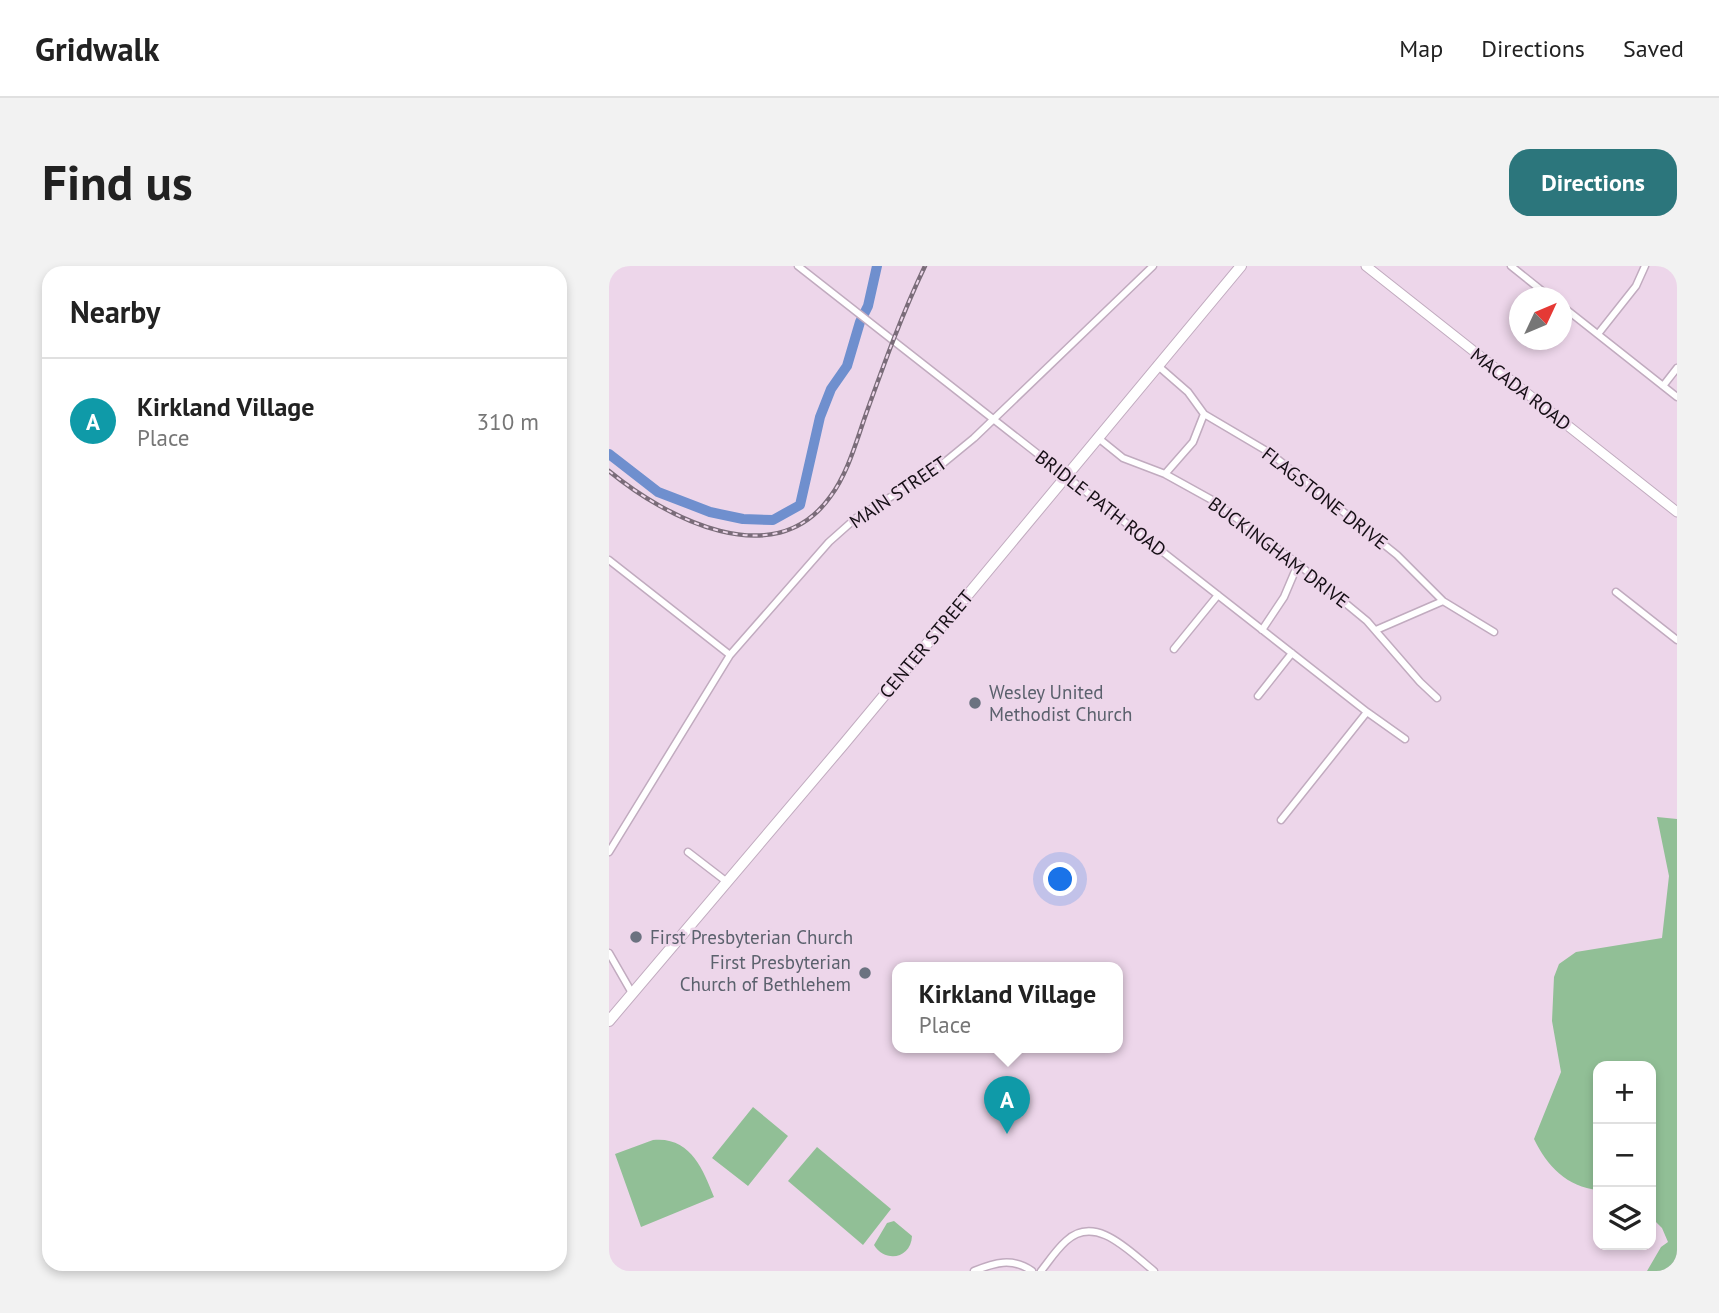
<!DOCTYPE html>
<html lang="en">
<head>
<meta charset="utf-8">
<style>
  :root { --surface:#fff; --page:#f2f2f2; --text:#222; --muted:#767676; --line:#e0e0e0; --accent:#2c767c }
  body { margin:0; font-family:"PT Sans",sans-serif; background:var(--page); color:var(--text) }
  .controls { position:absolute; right:21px; bottom:21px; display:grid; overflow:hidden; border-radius:14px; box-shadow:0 4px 10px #0003 }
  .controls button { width:63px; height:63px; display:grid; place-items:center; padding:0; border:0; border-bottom:2px solid var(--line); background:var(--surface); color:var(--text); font:35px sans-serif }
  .compass { position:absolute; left:900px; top:21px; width:63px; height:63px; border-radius:50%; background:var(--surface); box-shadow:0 4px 10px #0003; rotate:46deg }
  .you { position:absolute; left:452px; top:614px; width:24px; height:24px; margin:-18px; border:5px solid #fff; border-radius:50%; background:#1a73e8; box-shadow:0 0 0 10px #1a73e833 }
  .badge { display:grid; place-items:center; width:46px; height:46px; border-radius:50%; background:var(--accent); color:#fff; font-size:23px; font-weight:700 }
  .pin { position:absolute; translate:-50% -58px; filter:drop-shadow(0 2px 4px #0008) }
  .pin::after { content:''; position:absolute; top:37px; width:24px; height:21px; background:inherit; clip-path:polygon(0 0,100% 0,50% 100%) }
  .popup { position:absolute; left:283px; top:696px; width:231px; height:91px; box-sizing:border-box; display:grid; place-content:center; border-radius:14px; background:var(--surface); filter:drop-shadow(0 2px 5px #0005); font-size:23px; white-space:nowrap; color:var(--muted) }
  .popup b { font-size:26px; color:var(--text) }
  .popup::after { content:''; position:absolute; left:50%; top:100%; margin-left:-14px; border:14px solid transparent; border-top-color:var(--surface) }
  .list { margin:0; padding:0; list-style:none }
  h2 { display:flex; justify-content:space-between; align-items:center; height:91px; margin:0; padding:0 28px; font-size:30px }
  h2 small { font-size:23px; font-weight:400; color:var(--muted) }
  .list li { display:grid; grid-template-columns:46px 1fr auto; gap:21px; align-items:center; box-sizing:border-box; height:126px; padding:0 28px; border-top:2px solid var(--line) }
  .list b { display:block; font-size:26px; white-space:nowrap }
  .list p { margin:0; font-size:23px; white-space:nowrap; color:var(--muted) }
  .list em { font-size:23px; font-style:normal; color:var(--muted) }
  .icon { flex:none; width:38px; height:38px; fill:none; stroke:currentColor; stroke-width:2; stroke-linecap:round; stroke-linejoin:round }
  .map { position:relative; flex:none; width:1068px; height:1005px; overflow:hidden; border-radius:21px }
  header { display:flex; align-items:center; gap:42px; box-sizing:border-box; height:98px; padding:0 35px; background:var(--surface); border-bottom:2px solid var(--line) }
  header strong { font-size:33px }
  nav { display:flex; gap:38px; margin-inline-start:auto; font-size:24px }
  .intro { display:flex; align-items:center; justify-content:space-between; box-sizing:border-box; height:168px; padding:0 42px }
  h1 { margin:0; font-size:49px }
  .button { padding:18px 32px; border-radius:21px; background:var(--accent); color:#fff; font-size:24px; font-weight:700 }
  main { display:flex; gap:42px; padding:0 42px }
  aside { flex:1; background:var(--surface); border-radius:21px; box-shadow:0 4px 10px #0003 }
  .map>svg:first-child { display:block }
</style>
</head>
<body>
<header>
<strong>Gridwalk</strong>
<nav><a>Map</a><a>Directions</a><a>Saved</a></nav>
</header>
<div class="intro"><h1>Find us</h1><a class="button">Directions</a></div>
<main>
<aside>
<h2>Nearby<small></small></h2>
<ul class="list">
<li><span class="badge" style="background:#0f9aa8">A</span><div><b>Kirkland Village</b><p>Place</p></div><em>310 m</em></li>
</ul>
</aside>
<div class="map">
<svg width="1068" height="1005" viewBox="0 0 1068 1005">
  <rect width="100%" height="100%" fill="#edd6ea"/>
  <path fill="#91bf96" d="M1048,551L1068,553V1005H1038L1052,981L1059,976L1053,962L1042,951V800H989V924C958,921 938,900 925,873L952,806L943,755L945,711L950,698L967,686L1053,672L1060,610Z
    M144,841L179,870L139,920L103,892Z
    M44,874C81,870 94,903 105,931L32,961L6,888Z
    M208,881L282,943L254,979L179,915Z
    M285,955L303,970C302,993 276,997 265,979L278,957Z"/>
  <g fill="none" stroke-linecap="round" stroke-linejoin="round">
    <path stroke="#6f8fce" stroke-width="10" d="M0,188L49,226L101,246L134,253L164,254L191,239L211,151L222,123L238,100L251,56L259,40L268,0"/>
    <defs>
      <path id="street" d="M189,0L758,446L796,473
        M902,0L942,32
        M953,40L1068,131
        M989,68L1027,20L1036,0
        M548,99L579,126L595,148L661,187L788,289L834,335L885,366
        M1054,120L1068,102
        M488,171L514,192L556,208L603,234L689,298L758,355L811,416L828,432
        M556,208L584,176L595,148
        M0,294L121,389
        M1007,326L1068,374
        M653,364L675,331L689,298
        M767,364L834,335
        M565,383L609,329
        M649,430L683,387
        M672,554L758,446
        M0,586L121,389L220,276L247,252L326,204L365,172L544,0
        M79,586L118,616
        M0,687L23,727
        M365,1005C385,997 403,991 423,1005
        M432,1005C440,995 447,984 457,975C487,947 522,987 545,1005"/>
      <path id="secondary" d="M757,0L1068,246"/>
      <path id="primary" d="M0,755L234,479L632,0"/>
    </defs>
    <use href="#street" stroke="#c1abbf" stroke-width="9"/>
    <use href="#secondary" stroke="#c1abbf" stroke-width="11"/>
    <use href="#primary" stroke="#c1abbf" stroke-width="12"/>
    <use href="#street" stroke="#fff" stroke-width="6"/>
    <use href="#secondary" stroke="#fff" stroke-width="9"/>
    <use href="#primary" stroke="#fff" stroke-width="10"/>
    <defs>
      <path id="rail" d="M0,205C57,252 165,309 221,231C239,207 247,176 257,148C275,98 293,48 316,0"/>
    </defs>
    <use href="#rail" stroke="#7a6c79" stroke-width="4.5"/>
    <use href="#rail" stroke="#edd6ea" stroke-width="2" stroke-dasharray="5" stroke-linecap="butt"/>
  </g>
  <g fill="#6b7280" stroke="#edd6ea" stroke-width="2.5">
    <circle cx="366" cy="437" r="7"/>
    <circle cx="27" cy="671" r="7"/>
    <circle cx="256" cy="707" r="7"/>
  </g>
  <g text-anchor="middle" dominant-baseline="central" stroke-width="5" stroke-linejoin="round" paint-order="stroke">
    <g font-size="19" fill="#160f16" stroke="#edd6ea">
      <text transform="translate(912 123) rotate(38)">MACADA ROAD</text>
      <text transform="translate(289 226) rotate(-34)">MAIN STREET</text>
      <text transform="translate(716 232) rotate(38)">FLAGSTONE DRIVE</text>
      <text transform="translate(492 237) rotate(38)">BRIDLE PATH ROAD</text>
      <text transform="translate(670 286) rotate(37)">BUCKINGHAM DRIVE</text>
      <text transform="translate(317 378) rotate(-50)">CENTER STREET</text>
    </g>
    <g font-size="19" fill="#5b616d" stroke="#edd6ea" text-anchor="start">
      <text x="380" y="426">Wesley United<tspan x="380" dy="22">Methodist Church</tspan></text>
      <text x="41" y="671">First Presbyterian Church</text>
      <text x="242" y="696" text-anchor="end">First Presbyterian<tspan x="242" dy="22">Church of Bethlehem</tspan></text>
    </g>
  </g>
</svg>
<div class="controls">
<button>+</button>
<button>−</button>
<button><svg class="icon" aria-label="layers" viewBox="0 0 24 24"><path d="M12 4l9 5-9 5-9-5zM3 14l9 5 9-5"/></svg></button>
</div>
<svg class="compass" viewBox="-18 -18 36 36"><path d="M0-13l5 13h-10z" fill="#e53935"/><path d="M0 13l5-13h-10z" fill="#767676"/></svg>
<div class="you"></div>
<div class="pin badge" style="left:398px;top:868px;background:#0f9aa8">A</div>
<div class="popup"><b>Kirkland Village</b>Place</div>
</div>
</main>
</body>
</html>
